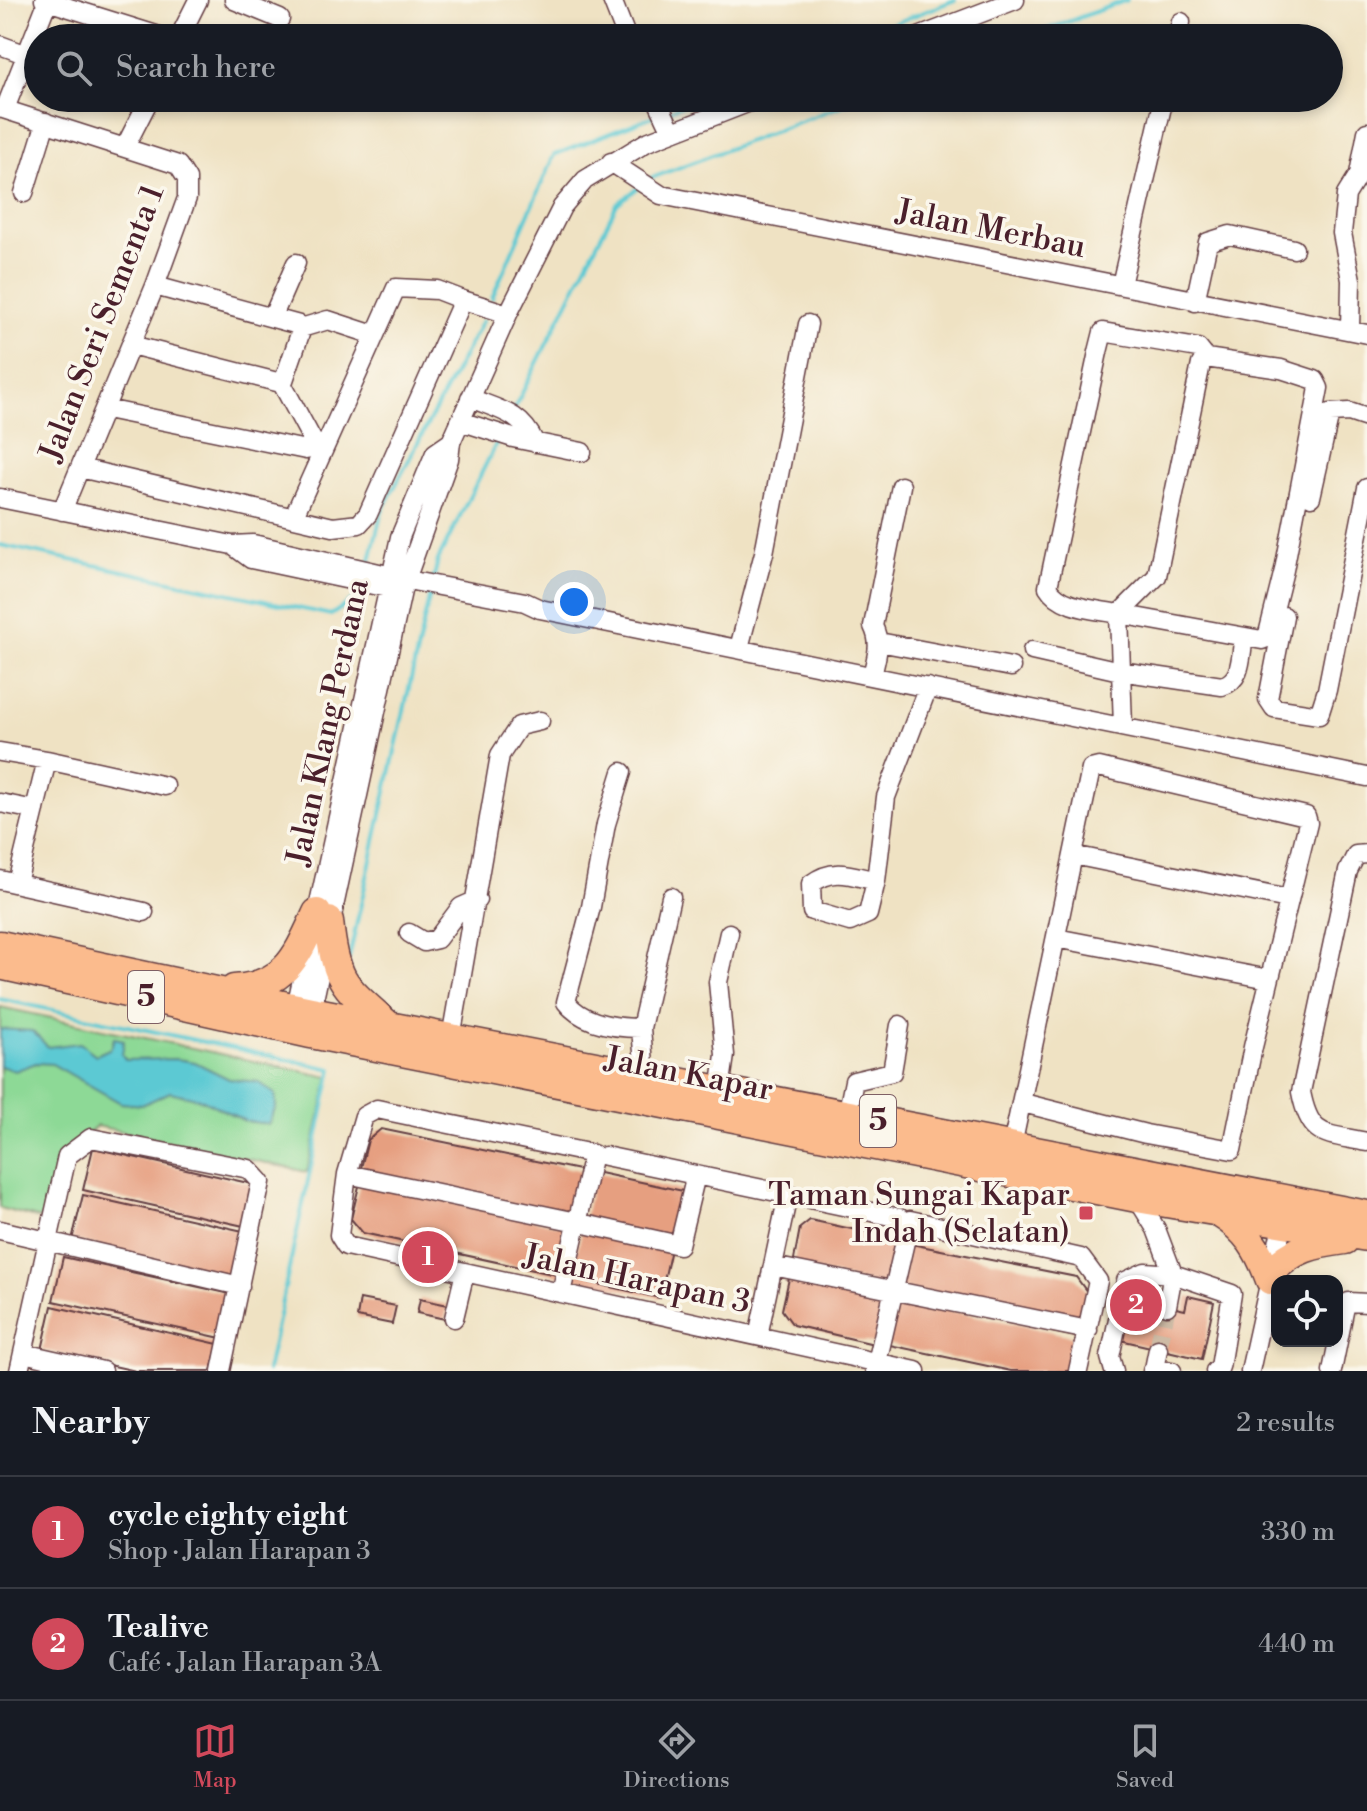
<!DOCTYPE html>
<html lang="en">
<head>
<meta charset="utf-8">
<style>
  :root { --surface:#171b24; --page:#20242c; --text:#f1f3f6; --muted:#9ea1a6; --line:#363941; --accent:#d1495b }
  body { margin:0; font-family:"Libre Bodoni",serif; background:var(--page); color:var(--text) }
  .controls { position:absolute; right:24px; bottom:24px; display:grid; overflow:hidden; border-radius:16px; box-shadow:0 4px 12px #0003 }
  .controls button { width:72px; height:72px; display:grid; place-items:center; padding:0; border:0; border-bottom:2px solid var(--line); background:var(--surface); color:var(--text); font:40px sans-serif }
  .you { position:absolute; left:574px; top:602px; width:28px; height:28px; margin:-20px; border:6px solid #fff; border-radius:50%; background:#1a73e8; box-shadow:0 0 0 12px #1a73e833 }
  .badge { display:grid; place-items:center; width:52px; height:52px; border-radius:50%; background:var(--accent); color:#fff; font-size:26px; font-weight:700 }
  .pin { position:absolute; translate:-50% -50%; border:4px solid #fff; box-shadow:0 2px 8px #0006 }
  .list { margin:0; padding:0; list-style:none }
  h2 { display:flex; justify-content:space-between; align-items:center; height:104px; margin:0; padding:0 32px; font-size:34px }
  h2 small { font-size:26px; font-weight:400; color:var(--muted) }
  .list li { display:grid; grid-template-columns:52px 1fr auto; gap:24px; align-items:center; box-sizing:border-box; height:112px; padding:0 32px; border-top:2px solid var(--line) }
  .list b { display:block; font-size:30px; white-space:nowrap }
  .list p { margin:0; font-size:26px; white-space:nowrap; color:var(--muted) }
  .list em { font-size:26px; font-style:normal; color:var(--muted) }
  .icon { flex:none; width:44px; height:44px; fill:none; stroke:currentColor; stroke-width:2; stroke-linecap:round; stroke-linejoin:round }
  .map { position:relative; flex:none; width:1367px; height:1371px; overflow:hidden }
  .search { position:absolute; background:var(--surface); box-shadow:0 4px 12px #0003; left:24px; right:24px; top:24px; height:88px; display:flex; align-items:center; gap:20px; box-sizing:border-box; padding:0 28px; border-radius:44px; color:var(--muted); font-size:30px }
  .sheet { height:328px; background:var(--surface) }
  nav { display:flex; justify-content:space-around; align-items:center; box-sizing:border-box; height:112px; border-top:2px solid var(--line); background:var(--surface); font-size:22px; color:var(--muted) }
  nav a { display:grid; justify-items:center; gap:4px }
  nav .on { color:var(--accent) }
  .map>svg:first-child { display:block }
</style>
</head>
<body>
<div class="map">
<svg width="1367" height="1371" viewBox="0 0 1367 1371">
  <rect width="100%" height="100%" fill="#fbf7ec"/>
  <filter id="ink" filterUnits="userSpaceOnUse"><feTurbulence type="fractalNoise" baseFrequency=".0125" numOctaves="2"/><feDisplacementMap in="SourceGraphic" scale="16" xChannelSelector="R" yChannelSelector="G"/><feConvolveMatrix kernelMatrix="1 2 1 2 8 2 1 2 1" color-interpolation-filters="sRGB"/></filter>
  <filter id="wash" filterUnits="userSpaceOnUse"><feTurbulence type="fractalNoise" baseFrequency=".006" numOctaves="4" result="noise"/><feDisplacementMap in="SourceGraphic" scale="32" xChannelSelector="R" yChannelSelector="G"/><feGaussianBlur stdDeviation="1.8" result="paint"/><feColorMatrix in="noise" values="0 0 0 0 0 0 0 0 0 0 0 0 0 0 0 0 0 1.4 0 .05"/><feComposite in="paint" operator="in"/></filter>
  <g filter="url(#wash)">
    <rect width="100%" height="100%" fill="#efe2c3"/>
    <path fill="#8dd996" stroke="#6c7c60" stroke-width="2" d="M0,1007L329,1077L307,1172L97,1126L60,1156L44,1220L0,1208Z"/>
    <path fill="#5cc9d3" stroke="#53747f" stroke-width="2" d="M0,1029L32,1031L48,1047L80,1043L96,1055L111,1048L114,1038L124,1040L122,1055L126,1060L176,1059L195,1062L229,1079L258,1082L275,1094L276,1107L268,1124L245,1121L201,1099L170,1092L142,1105L121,1103L52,1064L36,1063L15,1071L0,1066Z"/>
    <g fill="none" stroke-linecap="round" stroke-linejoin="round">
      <path stroke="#5cc9d3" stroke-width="4" d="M856,38L955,0
        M1024,38L1127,0
        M668,111L701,98
        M649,179L862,98
        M492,298L554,155L656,115
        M513,411L617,204L639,187
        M0,545L331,615L362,594L363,588
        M369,564L382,511L482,321
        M433,581L438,560L498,440
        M349,958L431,589
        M0,999L332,1069L267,1371"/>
    </g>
    <g id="blocks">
      <path fill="#e69f80" d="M381,1129L584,1171L574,1219L360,1172L368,1140Z
        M93,1148L257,1185L248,1227L83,1190Z
        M595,1172L683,1191L672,1240L584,1221Z
        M360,1182L571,1228L561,1276L363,1233L351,1219Z
        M83,1195L243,1231L233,1276L72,1240Z
        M810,1220L898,1239L887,1287L793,1265L800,1228Z
        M582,1230L671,1249L660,1298L571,1278Z
        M906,1243L1076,1277L1087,1292L1080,1325L895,1287Z
        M63,1257L231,1294L221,1338L53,1301Z
        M790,1274L885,1296L874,1344L793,1325L782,1310Z
        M1188,1296L1214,1302L1202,1359L1116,1339L1126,1297L1185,1310Z
        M360,1299L396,1306L392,1324L357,1317Z
        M420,1299L448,1305L445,1319L417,1313Z
        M894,1299L1077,1337L1069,1371H1011L885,1344Z
        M52,1306L218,1344L211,1371H136L42,1350Z"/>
    </g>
  </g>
  <g filter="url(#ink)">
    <use href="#blocks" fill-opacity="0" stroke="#633c42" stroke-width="2"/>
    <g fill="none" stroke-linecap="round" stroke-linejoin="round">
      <path stroke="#cebba5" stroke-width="18" stroke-dasharray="18 9" stroke-linecap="butt" d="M1158,1349L1167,1306"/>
      <defs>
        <path id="minor" d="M44,0L166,38
          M234,0L280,19
          M612,0L627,38
          M179,38L198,0
          M916,38L1015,0
          M1177,38L1181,22
          M0,45L38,59
          M656,98L672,132
          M0,108L178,165L187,179V198L155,286L62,511
          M5,109L48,0
          M125,147L150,98
          M611,162L661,195L1367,334
          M24,193L46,122
          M1121,285L1164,98
          M1195,302L1208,242L1230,235L1294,249
          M273,316L296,263
          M301,328L328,320L374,335
          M1350,330L1351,280L1342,233L1346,195L1359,174L1367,132
          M131,345L277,382L284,380L301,331L299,325L155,286
          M1206,358L1281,369L1315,380L1319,388L1284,570L1267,638L1262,640L1119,614L1157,576L1201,364Z
          M470,398C499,410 521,412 535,443
          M106,409L306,450L312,448L313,441L281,382
          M460,421L513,438L582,452
          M80,468L333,527L359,524L368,514L463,300L508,314
          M1311,497L1330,413L1349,412L1367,418
          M0,498L232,545L253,544L418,582L525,602L540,609L1367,777
          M293,518L396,288L437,290L463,300
          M232,545L251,559L397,590
          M1284,616L1268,699L1274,708L1319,715L1327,690L1367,488
          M879,642L1011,667
          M739,648L764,553L808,324
          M1032,651L1120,671L1222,686C1243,680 1240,656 1244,637
          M872,676C876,658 882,644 873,626L901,486
          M1123,726L1119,614C1095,609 1061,609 1048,587L1098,352L1103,332L1198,348L1206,358
          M0,752L47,760L17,883
          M47,760L165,786
          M622,772L606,824L591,907L566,1002C583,1024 614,1028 641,1028
          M0,803L35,810
          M1367,854L1356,855L1348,871L1301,1092C1310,1139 1325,1133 1367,1142
          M1073,855L1288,899
          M0,880L144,912
          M876,881C850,875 834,867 811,884L812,911L850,922L868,914L876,881L886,797L928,687
          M409,933L424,942L437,939L461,907L477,900
          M1056,938L1269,979
          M294,1016L400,537L435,453L451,442
          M310,1018L402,591L449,459L451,442L508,314L562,207L585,180L647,142L760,98
          M451,1038L500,755L519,726L540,721
          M645,1076L641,1028L671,897
          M720,1090L725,1055L718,982L729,933
          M847,1115L854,1081L892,1072L900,1025
          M1012,1146L1091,769L1099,767L1306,816L1308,823L1253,1047L1232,1150L1146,1134L1023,1103
          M605,1156L900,1218
          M347,1174L577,1222
          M589,1225L679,1245L696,1175
          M0,1230L240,1286
          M773,1266L1088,1330
          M561,1293L593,1154L377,1109L364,1116L347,1174L339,1235L346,1246L916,1371
          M1167,1306L1173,1274L1232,1294L1220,1367L1215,1371
          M454,1318L465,1272
          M758,1336L788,1195
          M23,1353L103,1371
          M1154,1369L1158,1349
          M19,1371L67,1156L91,1138L249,1169L261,1182L221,1371
          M875,1371L910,1220L1081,1258L1098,1281L1078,1371
          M1114,1371L1110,1357L1126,1281L1145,1272L1173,1274L1156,1229L1137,1198
          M1152,1371H1172
          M1250,1371L1283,1221
          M1332,1371L1345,1307L1349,1302L1367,1303"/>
        <path id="highway" d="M329,921C335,982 344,986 388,1025
          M0,945L311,1011L1367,1215
          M0,965L311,1034L1137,1198L1367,1237
          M234,989C287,985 297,956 317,913
          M1219,1213C1247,1230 1259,1250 1270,1280
          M1272,1271C1294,1248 1314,1244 1345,1240"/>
      </defs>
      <use href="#minor" stroke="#633c42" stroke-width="21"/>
      <use href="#highway" stroke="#633c42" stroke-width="31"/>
      <use href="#minor" stroke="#fff" stroke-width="18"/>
      <use href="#highway" stroke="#fbbb8d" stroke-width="28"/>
    </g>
  </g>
  <rect fill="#d1495b" stroke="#fbf7ec" stroke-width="3" x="1078" y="1205" width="16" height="16" rx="4"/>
  <g text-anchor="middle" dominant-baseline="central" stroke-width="7" stroke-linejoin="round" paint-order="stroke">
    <g fill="#fbf7ec" stroke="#7f6065" stroke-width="2">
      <rect x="128" y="971" width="36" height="52" rx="6"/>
      <rect x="860" y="1095" width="36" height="52" rx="6"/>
    </g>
    <g font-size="30" font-weight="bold" fill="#4a1f2b">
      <text x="146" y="997">5</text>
      <text x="878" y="1121">5</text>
    </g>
    <g font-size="32" fill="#4a1f2b" stroke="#fbf7ec">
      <text transform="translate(991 229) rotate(11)">Jalan Merbau</text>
      <text transform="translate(102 323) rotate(-69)">Jalan Seri Sementa 1</text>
      <text transform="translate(328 722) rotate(-78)">Jalan Klang Perdana</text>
      <text transform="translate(689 1074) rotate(11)">Jalan Kapar</text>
      <text transform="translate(637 1279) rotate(12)">Jalan Harapan 3</text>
    </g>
    <g font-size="32" fill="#4a1f2b" stroke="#fbf7ec" text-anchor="end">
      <text x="1070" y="1195">Taman Sungai Kapar<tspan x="1070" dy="37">Indah (Selatan)</tspan></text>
    </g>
  </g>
</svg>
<div class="controls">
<button><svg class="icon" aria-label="locate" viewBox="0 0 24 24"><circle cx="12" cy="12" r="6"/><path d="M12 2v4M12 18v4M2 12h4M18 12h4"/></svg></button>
</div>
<div class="you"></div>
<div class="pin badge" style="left:428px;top:1257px">1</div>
<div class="pin badge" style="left:1136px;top:1305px">2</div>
<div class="search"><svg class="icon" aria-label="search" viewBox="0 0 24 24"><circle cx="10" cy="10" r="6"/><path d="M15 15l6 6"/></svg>Search here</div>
</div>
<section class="sheet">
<h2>Nearby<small>2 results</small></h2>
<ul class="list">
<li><span class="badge">1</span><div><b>cycle eighty eight</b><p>Shop · Jalan Harapan 3</p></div><em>330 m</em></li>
<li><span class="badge">2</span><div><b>Tealive</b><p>Café · Jalan Harapan 3A</p></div><em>440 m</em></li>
</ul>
</section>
<nav>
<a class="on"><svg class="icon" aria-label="map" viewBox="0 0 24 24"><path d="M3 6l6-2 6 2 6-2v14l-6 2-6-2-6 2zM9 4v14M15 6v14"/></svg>Map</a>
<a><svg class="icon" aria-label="directions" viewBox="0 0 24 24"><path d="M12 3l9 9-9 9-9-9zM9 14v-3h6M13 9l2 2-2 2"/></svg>Directions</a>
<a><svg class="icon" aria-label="saved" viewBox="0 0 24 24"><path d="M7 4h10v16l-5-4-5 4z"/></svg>Saved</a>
</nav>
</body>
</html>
